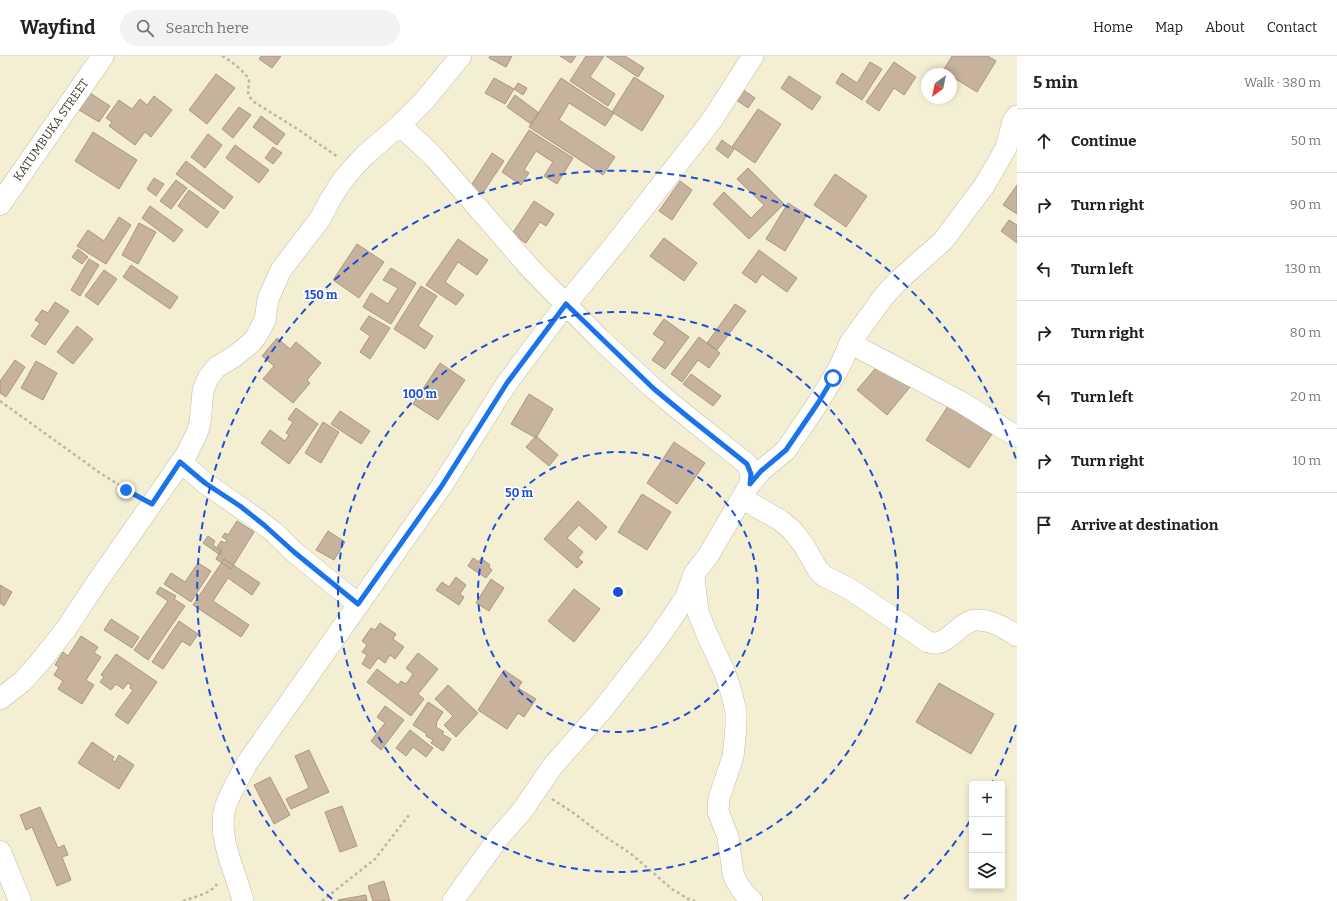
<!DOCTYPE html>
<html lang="en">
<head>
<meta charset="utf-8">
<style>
  :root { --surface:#fff; --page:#f2f2f2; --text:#222; --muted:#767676; --line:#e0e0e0 }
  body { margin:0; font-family:Bitter,serif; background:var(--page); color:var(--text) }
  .controls { position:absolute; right:12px; bottom:12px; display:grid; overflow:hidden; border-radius:4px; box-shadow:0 2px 6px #0003 }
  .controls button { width:36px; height:36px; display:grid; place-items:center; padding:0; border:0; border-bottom:1px solid var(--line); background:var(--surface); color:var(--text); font:20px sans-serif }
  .compass { position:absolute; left:921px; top:12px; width:36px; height:36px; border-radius:50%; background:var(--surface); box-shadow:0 2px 6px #0003; rotate:213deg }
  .stop { position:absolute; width:12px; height:12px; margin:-9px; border:3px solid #1a73e8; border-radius:50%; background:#fff }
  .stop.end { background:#1a73e8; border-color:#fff; box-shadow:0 1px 4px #0008 }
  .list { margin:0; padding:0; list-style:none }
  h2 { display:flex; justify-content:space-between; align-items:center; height:52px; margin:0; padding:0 16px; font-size:17px }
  h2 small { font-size:13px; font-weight:400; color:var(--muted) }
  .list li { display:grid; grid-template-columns:26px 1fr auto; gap:12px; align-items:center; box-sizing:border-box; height:64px; padding:0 16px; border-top:1px solid var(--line) }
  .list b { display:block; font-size:15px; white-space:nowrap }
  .list em { font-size:13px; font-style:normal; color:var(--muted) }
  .icon { flex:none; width:22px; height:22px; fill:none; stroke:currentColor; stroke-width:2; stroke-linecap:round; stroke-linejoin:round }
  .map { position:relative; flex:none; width:1017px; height:845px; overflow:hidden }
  header { display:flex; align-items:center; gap:24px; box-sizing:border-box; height:56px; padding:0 20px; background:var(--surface); border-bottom:1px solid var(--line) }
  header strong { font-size:19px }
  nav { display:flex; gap:22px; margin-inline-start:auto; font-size:14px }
  .search { width:280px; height:36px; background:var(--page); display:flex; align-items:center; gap:10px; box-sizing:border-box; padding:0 14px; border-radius:22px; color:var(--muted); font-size:15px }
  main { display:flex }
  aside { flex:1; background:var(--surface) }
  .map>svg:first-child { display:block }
</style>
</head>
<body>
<header>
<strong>Wayfind</strong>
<div class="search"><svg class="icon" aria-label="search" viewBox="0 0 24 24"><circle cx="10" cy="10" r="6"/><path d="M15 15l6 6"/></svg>Search here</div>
<nav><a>Home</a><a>Map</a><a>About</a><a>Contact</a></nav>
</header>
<main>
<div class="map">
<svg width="1017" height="845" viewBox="0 0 1017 845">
  <rect width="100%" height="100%" fill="#f4efd2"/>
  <path fill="#c7b29d" stroke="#ab9782" d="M261,0H281L272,12L259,3Z
    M490,0H512L506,11L489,2Z
    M560,0H576L571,7Z
    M586,0H604L590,21L615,38L608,50L570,25Z
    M606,0H625L644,12L638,21Z
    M952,0H988L996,5L977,36L951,20V18H948L943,15Z
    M870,6L882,13L862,44L836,27L842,17L857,27Z
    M894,6L916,21L904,39L894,32L879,55L866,46Z
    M216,18L235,32L207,68L189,54Z
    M789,20L821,41L812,54L781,32Z
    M634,21L664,40L642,75L612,56Z
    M494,22L514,33L505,48L485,37Z
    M561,22L614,57L605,70L569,47L559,64L615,101L603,119L529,71Z
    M518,27L527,32L523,39L514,33Z
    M739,31L755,42L748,52L732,41Z
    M90,37L110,50L99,66L79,54Z
    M515,39L539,57L531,68L507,51Z
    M154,40L172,54L151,81L145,76L135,89L109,70L112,66L106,62L119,44L132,53L140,43L147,49Z
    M239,51L251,59L233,82L222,73Z
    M758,53L781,68L755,107L732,91Z
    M261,60L285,78L277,89L253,71Z
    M529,74L573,102L557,128L544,120L553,106L536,95L524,114L529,117L521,129L502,116Z
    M93,76L137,104L119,133L75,105Z
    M208,78L222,89L205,112L191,101Z
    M722,84L734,93L728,102L716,93Z
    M235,89L269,114L259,127L226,102Z
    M273,91L282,97L273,108L265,102Z
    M492,97L504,105L482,138L470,131Z
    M186,105L233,141L224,153L176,118Z
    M748,112L784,148L749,183L713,148L724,136L751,162L764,149L737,123Z
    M835,118L867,140L846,171L814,149Z
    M154,122L164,128L156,140L147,133Z
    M176,124L187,132L171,153L160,145Z
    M680,125L692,134L672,164L659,155Z
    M1017,129V158L1003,149Z
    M189,134L219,156L207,172L178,150Z
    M534,145L554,158L546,170L540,166L526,187L512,178Z
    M788,147L807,159L785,195L766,183Z
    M150,150L183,174L174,186L142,162Z
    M119,161L131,169L106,208L77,190L88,174L104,185Z
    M1009,164L1017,169V187L1001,175Z
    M139,167L156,176L138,208L122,199Z
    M664,182L697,207L684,225L650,200Z
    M458,183L488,204L477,219L458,206L445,226L464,239L456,249L426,229Z
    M357,188L384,206L359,242L333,224Z
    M78,193L88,201L82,208L72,201Z
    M759,194L797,222L787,236L762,218L756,227L742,217Z
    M89,203L99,209L80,240L71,234Z
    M131,209L178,241L170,253L123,221Z
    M391,212L416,227L391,268L363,251L371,237L388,248L398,232L383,224Z
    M104,214L117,223L98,249L85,240Z
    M421,230L437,240L418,270L433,280L425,293L394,273Z
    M55,246L69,255L45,289L31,280L40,267L35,264L42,254L48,257Z
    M735,248L746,255L717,294L707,287Z
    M369,260L390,272L370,303L360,296L370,280L360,273Z
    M664,263L689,281L665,313L652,304L665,286L653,278Z
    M77,270L93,283L73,308L57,296Z
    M699,281L720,297L709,312L698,304L682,326L671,318Z
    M277,282L290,293L296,286L321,307L307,324L310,327L293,347L263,323L274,310L262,300Z
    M15,304L25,311L6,341L0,337V325Z
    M36,305L57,317L43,344L21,332Z
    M440,307L465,324L438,364L413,348Z
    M880,307L910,331L887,359L857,334Z
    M691,318L721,340L713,350L683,328Z
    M529,338L553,353L536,382L511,368Z
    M948,350L992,378L969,412L926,384Z
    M296,352L318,368L289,408L261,387L270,374L285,385L289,379L286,377L293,366L288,363Z
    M340,355L370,375L361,388L331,368Z
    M323,366L339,376L321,407L305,397Z
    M536,380L558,399L549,410L526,391Z
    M674,386L705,407L677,448L647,427Z
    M642,438L671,456L647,494L618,476Z
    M578,445L607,471L596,484L579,469L567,482L583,496L578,502L583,506L577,512L544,483Z
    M237,465L254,476L231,513L216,503L221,494L217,491L221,485L225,487L227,484L222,481L225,477L228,479Z
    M328,475L345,486L334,504L316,494Z
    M208,480L215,485L213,489L222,496L220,499L203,487Z
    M473,502L479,506L481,502L490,509L489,511L492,514L486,522L468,510Z
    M224,503L260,527L252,539L228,522L213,545L249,569L241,581L193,549Z
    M198,507L211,515L191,546L164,528L171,517L185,526Z
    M456,521L466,529L460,538L464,541L459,549L436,534L442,526L449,531Z
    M491,523L504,532L489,555L476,547Z
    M0,529L12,536L4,550L0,547Z
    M160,531L176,540L174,543L185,550L148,604L134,594L168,545L156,537Z
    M574,533L600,553L574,586L548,565Z
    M111,563L139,581L132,592L104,574Z
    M179,565L198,578L190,590L182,585L163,613L152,606Z
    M380,567L396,578L393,583L404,591L395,603L390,599L385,607L378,602L370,613L362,608L367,599L362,596L367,589L362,585L371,572L375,574Z
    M81,580L98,591L94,597L101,601L86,624L94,629L82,648L58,633L63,625L54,619L59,611L55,609L63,596L68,600Z
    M418,597L438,613L418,638L424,643L411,660L367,626L377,613L398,629L401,625L406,628L413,618L406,612Z
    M116,598L157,626L128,668L115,659L133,634L130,632L131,629L128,627L123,633L116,628L111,634L100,626L104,621L101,619Z
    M504,614L522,626L518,632L536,643L524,661L518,657L507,673L478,654Z
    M939,627L994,658L971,698L916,666Z
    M448,629L478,657L456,681L444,669L453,660L435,643Z
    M428,646L443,656L436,667L437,668L436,671L444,676L442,678L451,683L443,695L431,687L433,684L426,680L427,678L413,669Z
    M385,650L404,664L381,694L371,685L385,667L377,661Z
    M410,674L433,692L426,701L413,691L406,700L396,692Z
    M92,686L114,701L112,704L115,706L119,699L134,709L119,733L78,707Z
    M309,694L329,736L291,753L286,743L309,732L295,700Z
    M270,721L290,759L274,768L254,729Z
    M342,750L357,790L340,796L325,756Z
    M40,751L58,792L64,789L68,799L62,801L71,824L57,830L32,771L26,774L20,759Z
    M384,825L390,845H373L368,830Z
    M366,839L367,845H338V844Z"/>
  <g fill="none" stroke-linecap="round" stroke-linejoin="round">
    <defs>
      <path id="minor" d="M400,69L433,100L530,212L599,282L654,333L688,361L747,408L751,418L750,428L708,500L694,518L686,541L674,559L653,589L603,653L552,711L522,755L500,780L453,845
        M850,287L961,346L1017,381
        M181,406L205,427L254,461L275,477L294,496L358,548
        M750,428L761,415L786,394L818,347L840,310L850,287L884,240L899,224L943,185L984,130L1006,92L1013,65L1017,60
        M743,443L780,464L792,474L803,488L818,514L824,520L850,533L928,586C931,586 935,588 937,587C950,585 962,564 977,564C992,564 1005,572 1017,580
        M694,522L698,556L706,576L724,615L730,632L736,655V671L733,701L719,742L718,755L728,781L733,817L736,825L744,837L752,845
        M0,643L23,625L40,606L66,573L97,526L186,399L197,377L200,367L203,335L208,322L217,311L235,300L252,286L257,279L265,264L268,243L281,214L320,163L330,144L342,125L353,112L364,100L400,69L424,45L461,0
        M243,845C236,816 217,782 225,752C230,736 240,721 247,707L441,431L507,327L566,248L616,187L712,64L753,0"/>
      <path id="secondary" d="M0,148L103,0
        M0,796L20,845"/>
    </defs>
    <use href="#minor" stroke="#c1bba0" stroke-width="22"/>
    <use href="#secondary" stroke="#c1bba0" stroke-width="23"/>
    <path stroke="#bcb8a0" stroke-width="2.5" stroke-dasharray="3 3" stroke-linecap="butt" d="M222,0C233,6 242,14 249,23C249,35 245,37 254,46L299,74L338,101
      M0,345L100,417L134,438
      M552,743L575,758L601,778L630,797L672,833L688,843L695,845
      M183,845C194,841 210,838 217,828
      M322,845L375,803L409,759"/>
    <use href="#minor" stroke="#fff" stroke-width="21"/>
    <use href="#secondary" stroke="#fff" stroke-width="22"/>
  </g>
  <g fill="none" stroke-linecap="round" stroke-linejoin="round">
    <path stroke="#1a73e8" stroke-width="5" d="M126,434L152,448L180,406L205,427L240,450L264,469L294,496L358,548L441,431L507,327L566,248L654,333L688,361L747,408L751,418L750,428L761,415L786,394L818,347L833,322"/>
  </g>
  <g fill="none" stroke="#1d4ed8" stroke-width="2" stroke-dasharray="7 5">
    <circle cx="618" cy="536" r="140"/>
    <circle cx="618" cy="536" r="280"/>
    <path d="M1016 669A420 420 0 0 1 992 727M970 765A420 420 0 0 1 904 843M332 843A420 420 0 1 1 1016 403"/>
  </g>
  <g text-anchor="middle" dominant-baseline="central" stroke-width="3.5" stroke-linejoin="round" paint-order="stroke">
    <g font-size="12" fill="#3d3b30" stroke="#fff">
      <text transform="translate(51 74) rotate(-55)">KATUMBUKA STREET</text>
    </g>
  </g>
  <circle cx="618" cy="536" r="6" fill="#1d4ed8" stroke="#fff" stroke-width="2"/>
  <g font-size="12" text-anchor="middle" font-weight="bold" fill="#1d4ed8" stroke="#fff" stroke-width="3.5" stroke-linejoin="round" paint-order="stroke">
    <text x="321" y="243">150 m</text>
    <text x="420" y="342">100 m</text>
    <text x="519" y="441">50 m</text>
  </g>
</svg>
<div class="controls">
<button>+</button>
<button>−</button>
<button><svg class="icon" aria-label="layers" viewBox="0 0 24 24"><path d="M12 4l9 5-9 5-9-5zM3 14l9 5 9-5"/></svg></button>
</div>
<svg class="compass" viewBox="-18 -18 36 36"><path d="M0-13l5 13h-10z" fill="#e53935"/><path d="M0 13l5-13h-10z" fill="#767676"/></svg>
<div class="stop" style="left:833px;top:322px"></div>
<div class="stop end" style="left:126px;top:434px"></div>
</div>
<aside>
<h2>5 min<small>Walk · 380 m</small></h2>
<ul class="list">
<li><svg class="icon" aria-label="ahead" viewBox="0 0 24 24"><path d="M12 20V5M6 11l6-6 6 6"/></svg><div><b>Continue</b></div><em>50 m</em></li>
<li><svg class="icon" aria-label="right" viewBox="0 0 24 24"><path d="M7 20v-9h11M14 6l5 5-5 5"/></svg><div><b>Turn right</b></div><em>90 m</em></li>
<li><svg class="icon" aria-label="left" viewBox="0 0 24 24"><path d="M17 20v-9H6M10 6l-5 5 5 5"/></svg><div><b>Turn left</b></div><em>130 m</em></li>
<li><svg class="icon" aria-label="right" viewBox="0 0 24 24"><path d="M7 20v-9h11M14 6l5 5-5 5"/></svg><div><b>Turn right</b></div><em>80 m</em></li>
<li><svg class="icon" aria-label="left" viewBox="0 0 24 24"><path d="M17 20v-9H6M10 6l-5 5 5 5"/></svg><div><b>Turn left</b></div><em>20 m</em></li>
<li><svg class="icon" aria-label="right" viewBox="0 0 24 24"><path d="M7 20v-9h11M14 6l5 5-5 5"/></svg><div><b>Turn right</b></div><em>10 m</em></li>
<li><svg class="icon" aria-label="arrive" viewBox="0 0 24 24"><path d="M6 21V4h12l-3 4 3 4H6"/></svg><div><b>Arrive at destination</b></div></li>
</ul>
</aside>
</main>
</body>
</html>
